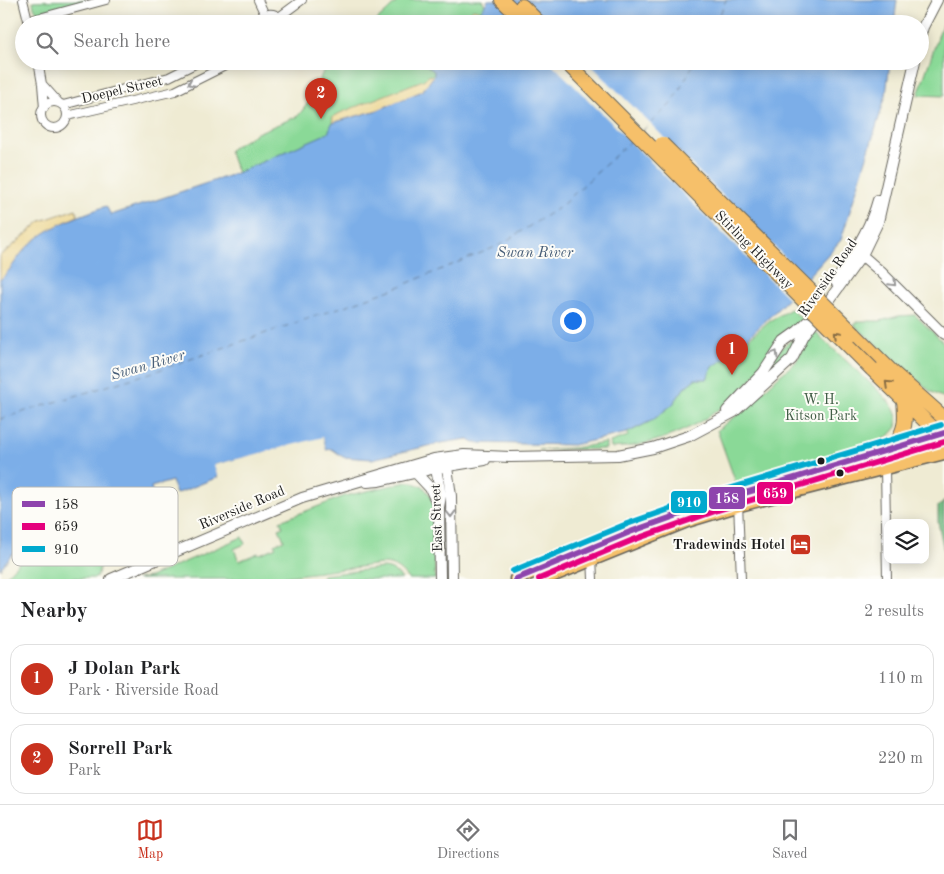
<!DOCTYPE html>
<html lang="en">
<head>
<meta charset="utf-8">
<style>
  :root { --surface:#fff; --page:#f2f2f2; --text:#202124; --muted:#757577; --line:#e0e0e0; --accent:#c8321e }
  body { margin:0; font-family:"Old Standard TT",serif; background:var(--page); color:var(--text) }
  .controls { position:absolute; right:15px; bottom:15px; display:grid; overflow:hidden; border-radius:10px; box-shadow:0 2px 12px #0003 }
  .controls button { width:45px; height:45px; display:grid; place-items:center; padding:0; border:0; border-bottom:1px solid var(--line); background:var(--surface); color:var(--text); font:25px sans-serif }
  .you { position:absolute; left:572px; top:320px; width:18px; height:18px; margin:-12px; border:4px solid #fff; border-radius:50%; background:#1a73e8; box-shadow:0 0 0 8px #1a73e833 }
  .badge { display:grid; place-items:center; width:32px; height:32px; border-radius:50%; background:var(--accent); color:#fff; font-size:16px; font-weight:700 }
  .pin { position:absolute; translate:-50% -41px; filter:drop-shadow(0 1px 2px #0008) }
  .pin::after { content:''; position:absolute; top:26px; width:18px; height:15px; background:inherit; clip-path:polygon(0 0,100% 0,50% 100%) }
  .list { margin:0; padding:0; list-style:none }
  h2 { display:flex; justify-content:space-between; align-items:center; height:65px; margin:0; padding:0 20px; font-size:21px }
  h2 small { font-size:16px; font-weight:400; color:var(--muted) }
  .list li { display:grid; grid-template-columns:32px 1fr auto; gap:15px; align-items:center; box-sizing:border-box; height:70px; margin:0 10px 10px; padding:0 10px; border:1px solid var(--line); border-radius:15px }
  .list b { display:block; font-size:19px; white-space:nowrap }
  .list p { margin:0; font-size:16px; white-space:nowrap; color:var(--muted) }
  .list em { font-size:16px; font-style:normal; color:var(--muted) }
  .icon { flex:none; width:28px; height:28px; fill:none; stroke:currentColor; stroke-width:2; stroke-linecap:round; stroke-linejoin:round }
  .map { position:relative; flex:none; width:944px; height:579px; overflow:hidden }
  .search { position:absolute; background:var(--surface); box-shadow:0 2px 12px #0003; left:15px; right:15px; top:15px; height:55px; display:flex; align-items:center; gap:12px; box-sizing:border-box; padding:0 18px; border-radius:28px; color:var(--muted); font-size:19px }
  .sheet { height:225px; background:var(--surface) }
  nav { display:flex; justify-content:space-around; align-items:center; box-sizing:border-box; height:70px; border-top:1px solid var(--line); background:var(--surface); font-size:14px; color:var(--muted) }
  nav a { display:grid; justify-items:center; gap:2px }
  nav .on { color:var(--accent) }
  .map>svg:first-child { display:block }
</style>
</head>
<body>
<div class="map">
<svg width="944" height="579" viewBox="0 0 944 579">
  <rect width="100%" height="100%" fill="#fdfcf7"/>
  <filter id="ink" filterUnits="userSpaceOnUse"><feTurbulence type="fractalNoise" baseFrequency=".02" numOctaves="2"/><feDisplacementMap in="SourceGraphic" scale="10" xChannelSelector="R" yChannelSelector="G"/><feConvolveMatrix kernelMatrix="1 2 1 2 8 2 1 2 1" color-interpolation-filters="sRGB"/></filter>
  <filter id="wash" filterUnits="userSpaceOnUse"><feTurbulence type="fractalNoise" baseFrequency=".0096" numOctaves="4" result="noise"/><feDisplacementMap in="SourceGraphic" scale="20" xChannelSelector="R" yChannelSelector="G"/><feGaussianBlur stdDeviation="1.12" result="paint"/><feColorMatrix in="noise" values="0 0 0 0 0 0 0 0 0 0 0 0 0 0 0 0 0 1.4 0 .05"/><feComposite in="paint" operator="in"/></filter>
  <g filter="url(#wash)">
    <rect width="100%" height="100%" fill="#efebd3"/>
    <path fill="#8ad997" stroke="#537a5a" d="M94,0L41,13C34,11 34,7 33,1Z
      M399,0H482L485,5L481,11L465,24H373Z
      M944,19V96L918,95Z
      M332,61H425L424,64L434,71V76L329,133L237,173L229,150L257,133L298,116L308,103L325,68Z
      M791,309L803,320C794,329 784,334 776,343C769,351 766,361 760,369C723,416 671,445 611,448L610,442L628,436L627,433L653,420L673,404L685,387L695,379H707L712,367L728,357L769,321Z
      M915,315L944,343V398L930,391L854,325L859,321H880L899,316Z
      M814,331L883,395C892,405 899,413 897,427L889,436L876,443L844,454L737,486L717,430L744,410L778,377L796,362L810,335Z
      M799,335L793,353L770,373L768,371L781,348Z
      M606,443V449L539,450L574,448Z
      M407,482H412L420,486L422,485L430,495L433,504L435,579H408C401,570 394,564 382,564L266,579H137L150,577L242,537L245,544L234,549L239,561L258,553L260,554L276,547L274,544L284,540L279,529L283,527L280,521L345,496Z
      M92,532C95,546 104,565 96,578L3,579L23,558Z
      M382,568C391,568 397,572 402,579H322L323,575Z"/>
    <path fill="#6fb980" stroke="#466a4e" d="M944,500V552L938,522V506L942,504Z"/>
    <path fill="#eeda9e" stroke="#857b5d" d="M473,9L481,11L465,24H443L460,15L469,14Z
      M430,75L434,76L423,91L378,110L332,123L333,117L340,113L423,80Z
      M76,209L78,216C65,221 34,240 25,250C16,260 11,271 0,280V255L8,250L41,221Z"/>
    <path fill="#7caee8" stroke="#4c6582" d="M488,0H897L894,24H465L481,11Z
      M425,61H890L886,95L841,240L784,303L728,357L712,367L707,379H695L685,387L673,404L653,420L627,433L573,445L474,443L467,439L441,443L372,459L343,457L332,449L326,450L323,438L215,465L218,477L176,494L172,481L151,487L155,501L12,554L0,569V280C12,269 17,257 27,247C50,225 77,217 106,206L111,215L237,173L328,133L332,123L378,110L422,91L434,76V71L424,64Z"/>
    <path fill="#efebd3" d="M549,61H587L808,280L790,300Z
      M323,437L326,450H324L321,440L218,466L220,476L218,477L214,465Z"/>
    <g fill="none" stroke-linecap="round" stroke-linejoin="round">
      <path stroke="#475e78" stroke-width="1" stroke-dasharray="6 5" stroke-linecap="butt" d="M716,24L726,0
        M643,130L673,102L695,61
        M0,419L153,372L391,290L498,246L560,207L633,139"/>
    </g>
  </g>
  <g filter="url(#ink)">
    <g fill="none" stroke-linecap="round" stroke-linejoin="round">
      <defs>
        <path id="minor" d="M23,0L29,24
          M258,0L265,15
          M279,17L302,0
          M28,21L106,0
          M259,24C261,15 268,12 276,15L282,24
          M38,61L42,84L44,108
          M42,84L59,103
          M41 115a13 13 0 1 1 26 0a13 13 0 1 1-26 0Z
          M63,105L169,77L201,61
          M67,116L175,91L235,61
          M885,468L887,579
          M738,502L741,579
          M592,556L593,579"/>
        <path id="tertiary" d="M920,38L923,27L937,0
          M857,251L881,272L944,335
          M836,282C852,255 870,230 878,200
          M727,411L763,373L784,341L798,331L807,322
          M446,460L451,496L452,579
          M435,463L441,496L439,507L440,579
          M416,473L430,488L439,507
          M367,482L379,481L436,468L485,460
          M111,579L302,498L434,459L464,455L510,457L618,455L653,448L689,436L734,412L792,359L804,335L862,255L878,222L915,61"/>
        <path id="primary" d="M516,579L630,532L715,502L939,435
          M544,579L687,521L740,505L944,453"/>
        <path id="trunk" d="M502,0L527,24
          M522,6L540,24
          M854,334L891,371L944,418
          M872,369L944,439
          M894,448C906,428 906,422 904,399"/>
      </defs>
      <use href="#minor" stroke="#66645c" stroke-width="10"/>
      <use href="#tertiary" stroke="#66645c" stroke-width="12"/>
      <use href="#primary" stroke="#66645c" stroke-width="15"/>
      <use href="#trunk" stroke="#66645c" stroke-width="16"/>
      <use href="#minor" stroke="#fff" stroke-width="8"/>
      <use href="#tertiary" stroke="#fff" stroke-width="10"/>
      <use href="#primary" stroke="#f6c06b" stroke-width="12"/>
      <use href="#trunk" stroke="#f6c06b" stroke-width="14"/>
      <defs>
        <path id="trunk-bridge" d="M565,61L872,369
          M662,144L854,334"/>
      </defs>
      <use href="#trunk-bridge" stroke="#66645c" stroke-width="16" stroke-linecap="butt"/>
      <use href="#trunk-bridge" stroke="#f6c06b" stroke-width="14"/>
      <defs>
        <path id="bus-1" d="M516,579L630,532L715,502L944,433"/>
        <path id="bus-2" d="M539,579L633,540L718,510L944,442"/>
        <path id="bus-3" d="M513,571L627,524L712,494L941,425"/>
      </defs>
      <use href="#bus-1" stroke="#fdfcf7" stroke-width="10"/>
      <use href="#bus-2" stroke="#fdfcf7" stroke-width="10"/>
      <use href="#bus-3" stroke="#fdfcf7" stroke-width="10"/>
      <use href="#bus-1" stroke="#8e44ad" stroke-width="6"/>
      <use href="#bus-2" stroke="#e5007d" stroke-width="6"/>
      <use href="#bus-3" stroke="#00a9ce" stroke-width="6"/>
    </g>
    <defs><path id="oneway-chevron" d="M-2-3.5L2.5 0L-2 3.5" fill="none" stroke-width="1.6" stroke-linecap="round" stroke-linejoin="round" transform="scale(1.25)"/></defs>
    <g stroke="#999">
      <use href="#oneway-chevron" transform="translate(191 83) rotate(154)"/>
      <use href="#oneway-chevron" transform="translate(893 283) rotate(46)"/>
      <use href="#oneway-chevron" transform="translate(775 354) rotate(-59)"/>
      <use href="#oneway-chevron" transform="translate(451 514) rotate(89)"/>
    </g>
    <g stroke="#896e44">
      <use href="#oneway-chevron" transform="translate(837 334) rotate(-135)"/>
      <use href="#oneway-chevron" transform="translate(888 384) rotate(-136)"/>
    </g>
  </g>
  <defs>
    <symbol id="hotel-square" viewBox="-11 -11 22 22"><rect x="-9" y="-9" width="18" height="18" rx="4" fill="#c8321e" stroke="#fdfcf7"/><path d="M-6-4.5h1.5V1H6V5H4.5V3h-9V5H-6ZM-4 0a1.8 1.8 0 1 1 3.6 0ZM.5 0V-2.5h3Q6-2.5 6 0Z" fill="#fff"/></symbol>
  </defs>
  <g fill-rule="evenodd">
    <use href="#hotel-square" x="788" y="532" width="25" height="25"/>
  </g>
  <g fill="#1c1c1c" stroke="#fdfcf7" stroke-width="2">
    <circle cx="821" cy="461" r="4.5"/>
    <circle cx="840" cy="473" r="4.5"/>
  </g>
  <g text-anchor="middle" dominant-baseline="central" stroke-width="4" stroke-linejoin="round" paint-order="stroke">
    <g font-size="14" fill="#1c1c1c" stroke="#fdfcf7">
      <text transform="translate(122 90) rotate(-13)">Doepel Street</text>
      <text transform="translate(754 250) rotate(45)">Stirling Highway</text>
      <text transform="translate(828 278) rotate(-55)">Riverside Road</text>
      <text transform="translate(242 508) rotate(-23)">Riverside Road</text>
      <text transform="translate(437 518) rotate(-92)">East Street</text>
    </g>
    <g font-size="14" fill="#425e47" stroke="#fdfcf7">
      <text x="821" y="400">W. H.<tspan x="821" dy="16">Kitson Park</tspan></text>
    </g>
    <g font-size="14" font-weight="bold" fill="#1c1c1c" stroke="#fdfcf7" text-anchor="end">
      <text x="785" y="545">Tradewinds Hotel</text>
    </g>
    <g font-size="15" font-style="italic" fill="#475e78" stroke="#fdfcf7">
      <text x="535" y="253">Swan River</text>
      <text transform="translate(148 366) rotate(-16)">Swan River</text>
    </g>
  </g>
  <rect x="12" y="487" width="166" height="79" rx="8" fill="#fdfcf7" stroke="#bab9b5" stroke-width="1"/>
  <rect x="22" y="501" width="23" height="6" fill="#8e44ad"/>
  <rect x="22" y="523" width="23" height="7" fill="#e5007d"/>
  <rect x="22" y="546" width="23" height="6" fill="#00a9ce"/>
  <g font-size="14" fill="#1c1c1c">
    <text x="54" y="509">158</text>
    <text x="54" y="531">659</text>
    <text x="54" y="554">910</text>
  </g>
  <g stroke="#fdfcf7" stroke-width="2">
    <rect x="756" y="481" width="38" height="24" rx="5" fill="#e5007d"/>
    <rect x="708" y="486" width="38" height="24" rx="5" fill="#8e44ad"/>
    <rect x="670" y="490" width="38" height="24" rx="5" fill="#00a9ce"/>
  </g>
  <g font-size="14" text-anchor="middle" font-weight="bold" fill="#fff">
    <text x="775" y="498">659</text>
    <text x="727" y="503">158</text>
    <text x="689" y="507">910</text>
  </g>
</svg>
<div class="controls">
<button><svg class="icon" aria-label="layers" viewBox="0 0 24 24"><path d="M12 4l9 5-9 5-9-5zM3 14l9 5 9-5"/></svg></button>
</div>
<div class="you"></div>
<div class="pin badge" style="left:732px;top:375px">1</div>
<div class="pin badge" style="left:321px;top:119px">2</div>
<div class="search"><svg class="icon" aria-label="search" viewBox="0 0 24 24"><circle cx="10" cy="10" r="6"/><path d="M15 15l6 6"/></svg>Search here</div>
</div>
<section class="sheet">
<h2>Nearby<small>2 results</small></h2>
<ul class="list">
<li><span class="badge">1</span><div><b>J Dolan Park</b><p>Park · Riverside Road</p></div><em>110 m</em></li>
<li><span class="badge">2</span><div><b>Sorrell Park</b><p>Park</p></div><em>220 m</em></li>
</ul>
</section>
<nav>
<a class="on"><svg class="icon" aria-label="map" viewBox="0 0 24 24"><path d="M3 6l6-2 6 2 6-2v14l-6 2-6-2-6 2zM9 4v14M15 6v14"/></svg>Map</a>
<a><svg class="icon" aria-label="directions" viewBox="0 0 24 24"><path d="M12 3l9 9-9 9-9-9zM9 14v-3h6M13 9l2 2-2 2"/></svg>Directions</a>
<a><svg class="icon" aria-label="saved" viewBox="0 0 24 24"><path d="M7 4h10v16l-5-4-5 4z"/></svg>Saved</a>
</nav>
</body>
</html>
